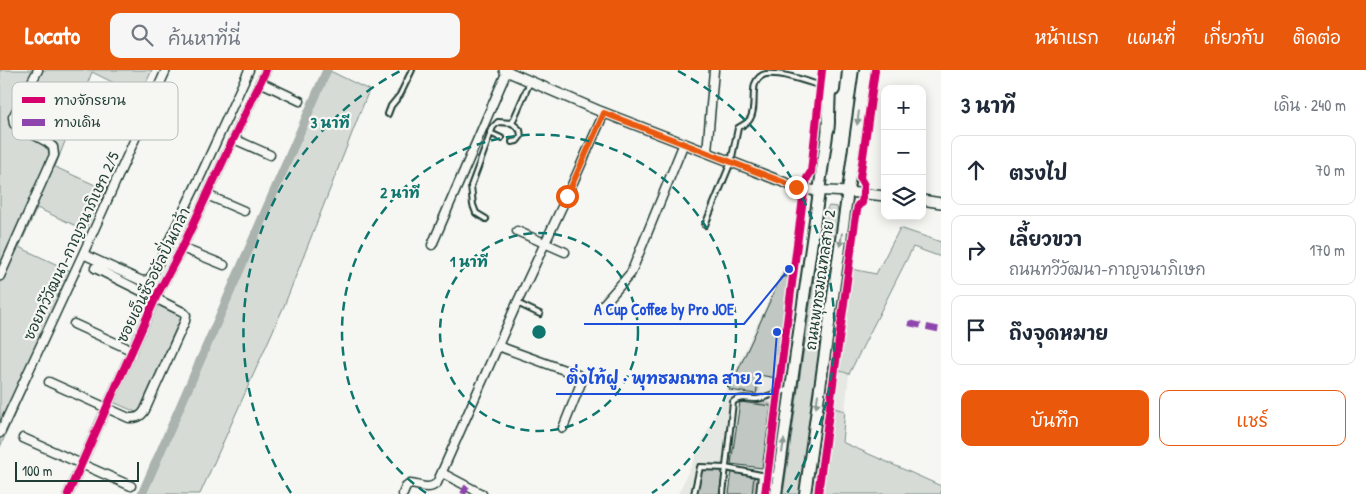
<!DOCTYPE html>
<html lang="th">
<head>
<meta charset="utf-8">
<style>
  :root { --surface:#fff; --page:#f6f6f7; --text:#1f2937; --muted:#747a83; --line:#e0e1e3; --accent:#ea580c }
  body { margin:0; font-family:"Patrick Hand","Playpen Sans Thai",sans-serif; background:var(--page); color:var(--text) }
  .controls { position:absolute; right:15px; top:15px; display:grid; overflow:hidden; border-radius:10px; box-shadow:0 2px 12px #0003 }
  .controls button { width:45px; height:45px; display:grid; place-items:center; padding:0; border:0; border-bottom:1px solid var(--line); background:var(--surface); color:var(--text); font:25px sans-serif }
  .scale { position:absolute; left:15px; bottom:12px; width:124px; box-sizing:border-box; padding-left:5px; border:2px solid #1f3d34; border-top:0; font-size:14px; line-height:18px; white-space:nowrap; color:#1f3d34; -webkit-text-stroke:4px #f6f6f2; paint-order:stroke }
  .stop { position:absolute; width:15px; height:15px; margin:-11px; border:4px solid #ea580c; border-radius:50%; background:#fff }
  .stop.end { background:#ea580c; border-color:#fff; box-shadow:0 1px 5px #0008 }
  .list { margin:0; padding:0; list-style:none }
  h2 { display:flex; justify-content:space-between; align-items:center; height:65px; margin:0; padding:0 20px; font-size:21px }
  h2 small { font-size:16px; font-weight:400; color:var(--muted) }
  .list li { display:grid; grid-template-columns:32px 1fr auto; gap:15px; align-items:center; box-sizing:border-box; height:70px; margin:0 10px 10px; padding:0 10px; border:1px solid var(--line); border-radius:10px }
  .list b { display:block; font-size:19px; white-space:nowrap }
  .list p { margin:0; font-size:16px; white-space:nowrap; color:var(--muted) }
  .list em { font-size:16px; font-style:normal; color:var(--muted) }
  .actions { display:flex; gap:10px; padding:15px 20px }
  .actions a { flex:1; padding:11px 0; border:1px solid var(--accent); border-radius:10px; text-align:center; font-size:18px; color:var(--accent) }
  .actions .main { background:var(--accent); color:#fff }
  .icon { flex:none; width:28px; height:28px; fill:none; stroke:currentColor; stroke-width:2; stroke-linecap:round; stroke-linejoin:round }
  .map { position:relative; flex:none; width:941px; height:424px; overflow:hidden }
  header { display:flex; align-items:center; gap:30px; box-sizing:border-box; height:70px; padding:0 25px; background:var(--accent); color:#fff }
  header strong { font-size:24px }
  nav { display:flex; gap:28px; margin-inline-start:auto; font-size:18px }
  .search { width:350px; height:45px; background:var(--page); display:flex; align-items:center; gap:12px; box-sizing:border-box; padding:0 18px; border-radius:10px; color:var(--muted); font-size:19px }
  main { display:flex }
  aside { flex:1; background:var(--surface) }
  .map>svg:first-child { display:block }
</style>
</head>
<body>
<header>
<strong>Locato</strong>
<div class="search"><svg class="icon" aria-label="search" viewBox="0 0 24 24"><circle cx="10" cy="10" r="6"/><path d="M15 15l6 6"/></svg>ค้นหาที่นี่</div>
<nav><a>หน้าแรก</a><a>แผนที่</a><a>เกี่ยวกับ</a><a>ติดต่อ</a></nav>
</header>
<main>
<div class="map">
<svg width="941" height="424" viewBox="0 0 941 424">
  <defs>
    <filter id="shadow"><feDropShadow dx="2" dy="-2" stdDeviation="1" flood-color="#0004"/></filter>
  </defs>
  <rect width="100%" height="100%" fill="#f6f6f2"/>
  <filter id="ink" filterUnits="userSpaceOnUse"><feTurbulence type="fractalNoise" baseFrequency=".02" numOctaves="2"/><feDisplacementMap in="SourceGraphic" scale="10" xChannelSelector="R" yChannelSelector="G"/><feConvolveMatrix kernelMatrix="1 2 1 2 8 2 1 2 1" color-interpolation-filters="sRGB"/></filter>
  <g filter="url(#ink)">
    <path fill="#e6e8e4" d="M785,195L800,197L766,424H678Z
      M838,300L849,304L845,341L834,338Z"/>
    <path fill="#d6dbd6" stroke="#7a8c85" d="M0,0H152L140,26L92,2L55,97L104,119L85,160L37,138L19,177L77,204L0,377Z
      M324,0H328L369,20L284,236L200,424H141Z
      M829,136L837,137L839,147L799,424H783L823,145Z
      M900,158L941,172V187L913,177L849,304L838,300L852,199L876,204Z
      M157,234L182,245L138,343L113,332Z
      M834,338L845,341L842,372L941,416V424H821Z"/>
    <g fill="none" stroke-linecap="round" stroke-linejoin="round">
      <path stroke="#aab3ae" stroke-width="9" d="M142,424L327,0"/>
    </g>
    <path fill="#c1c8c3" stroke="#1f3d34" filter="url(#shadow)" d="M785,197L793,198L792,207L783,205Z
      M781,207H789L776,308L759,305L756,324L729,320Z
      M740,332L771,336L762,398L731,394Z
      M700,398L723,401L719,424H697Z
      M732,401L754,405L752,424H729Z"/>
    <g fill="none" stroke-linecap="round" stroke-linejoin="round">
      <defs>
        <path id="service" d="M388,44L391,36L400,25L412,0
          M512,53L530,12
          M490,63L501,68
          M486,149L476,143L473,135L471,116L493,57L498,52L512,53L520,60L521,66L517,71L512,72
          M705,155L731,92L738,58C742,55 747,54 750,49C756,40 752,24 755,14C757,9 761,5 766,4C784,2 810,13 828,18
          M517,233L540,244
          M694,424L700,397L726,398L761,405H777
          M723,424L733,332C739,326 749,329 757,329C769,327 778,321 790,320
          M759,424L761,405"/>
        <path id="minor" d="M260,12L300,31
          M234,69L270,85
          M707,82L714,0
          M207,125L244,141
          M517,161L565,182
          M432,175L507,1
          M182,178L224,195
          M83,184L142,211L148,210L153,204L200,107L249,0
          M0,206L54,85L53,77L47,72L14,54L13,47L38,0
          M602,236L631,203L684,73
          M74,254L131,280
          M498,276L578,305L581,313L563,358
          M49,312L129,348C137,348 141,347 145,340L185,251L186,245L183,242L95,198
          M0,363L83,184L166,0
          M23,368L131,416
          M442,403L482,424
          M68,424L156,227L182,178L266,0
          M403,424L406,417L410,414C421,415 428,421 437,413L517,233L567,126L604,43"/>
        <path id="tertiary" d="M504,0L597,40L796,117L811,120L848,122L885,126
          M922,130L941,133"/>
        <path id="secondary" d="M834,20L836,0
          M776,424L829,51
          M805,424L865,0"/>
        <path id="primary" d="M828,59L830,0"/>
      </defs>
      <use href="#service" stroke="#1f3d34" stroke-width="8"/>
      <use href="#minor" stroke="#1f3d34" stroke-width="11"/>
      <use href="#tertiary" stroke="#1f3d34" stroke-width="12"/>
      <use href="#secondary" stroke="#1f3d34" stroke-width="14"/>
      <use href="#primary" stroke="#1f3d34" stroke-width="15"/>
      <use href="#service" stroke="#f6f6f2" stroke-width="4"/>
      <use href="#minor" stroke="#f6f6f2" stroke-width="8"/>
      <use href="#tertiary" stroke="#f6f6f2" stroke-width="9"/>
      <use href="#secondary" stroke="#f6f6f2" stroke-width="10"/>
      <use href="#primary" stroke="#f6f6f2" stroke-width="11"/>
      <path stroke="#8e44ad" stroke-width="6" stroke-dasharray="12 6" stroke-linecap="butt" d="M909,253L941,260
        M463,424L467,416"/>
      <defs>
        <path id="cycleway" d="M68,424L156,227L182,178L266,0
          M765,424L803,128L807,108L811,102L822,0
          M818,424L855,152L858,135L862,133L864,115L860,108L875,0"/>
      </defs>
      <use href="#cycleway" stroke="#f6f6f2" stroke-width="11"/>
      <use href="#cycleway" stroke="#d6006c" stroke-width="8"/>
    </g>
    <defs><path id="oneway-solid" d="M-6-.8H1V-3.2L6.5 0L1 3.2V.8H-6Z" transform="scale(1.25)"/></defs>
    <g fill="#8a9a93">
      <use href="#oneway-solid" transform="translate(858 48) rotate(98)"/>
      <use href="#oneway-solid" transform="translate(841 170) rotate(98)"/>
      <use href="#oneway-solid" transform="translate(817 331) rotate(98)"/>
      <use href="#oneway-solid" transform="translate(783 376) rotate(-82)"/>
    </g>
  </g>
  <g fill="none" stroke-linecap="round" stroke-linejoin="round" filter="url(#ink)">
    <path stroke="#ea580c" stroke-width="6" d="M567,126L604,43L796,117"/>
  </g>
  <g fill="none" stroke="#0f766e" stroke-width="2.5" stroke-dasharray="9 6">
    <circle cx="539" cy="262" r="99"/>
    <path d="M426 423A197 197 0 1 1 652 423"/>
    <path d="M291 423A296 296 0 0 1 400 1M678 1A296 296 0 0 1 787 423"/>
  </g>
  <g text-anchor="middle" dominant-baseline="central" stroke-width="4.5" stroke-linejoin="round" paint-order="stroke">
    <g font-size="15" fill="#1f3d34" stroke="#f6f6f2">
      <text transform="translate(71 176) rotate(-65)">ซอยทวีวัฒนา-กาญจนาภิเษก 2/5</text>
      <text transform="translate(153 205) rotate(-64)">ซอยเอ็นซีรอยัลปิ่นเกล้า</text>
      <text transform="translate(820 210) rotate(-82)">ถนนพุทธมณฑลสาย 2</text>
    </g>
  </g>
  <rect x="12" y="12" width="166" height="58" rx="8" fill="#f6f6f2" stroke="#b6beb9" stroke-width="1"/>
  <rect x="22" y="27" width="23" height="6" fill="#d6006c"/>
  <rect x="22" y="49" width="23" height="7" fill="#8e44ad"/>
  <g font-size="14" fill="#1f3d34">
    <text x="54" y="35">ทางจักรยาน</text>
    <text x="54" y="57">ทางเดิน</text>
  </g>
  <circle cx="539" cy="262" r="8" fill="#0f766e" stroke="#f6f6f2" stroke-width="2.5"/>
  <g font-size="15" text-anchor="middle" font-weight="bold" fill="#0f766e" stroke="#f6f6f2" stroke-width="4.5" stroke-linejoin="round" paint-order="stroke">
    <text x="330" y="58">3 นาที</text>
    <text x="400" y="128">2 นาที</text>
    <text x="469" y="197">1 นาที</text>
  </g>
  <path fill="none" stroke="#1d4ed8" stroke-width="2" d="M789 199L744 254H584M777 262L772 324H556"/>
  <g fill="#1d4ed8" stroke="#f6f6f2" stroke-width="2">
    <circle cx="789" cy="199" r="5"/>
    <circle cx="777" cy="262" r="5"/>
  </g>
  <g font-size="16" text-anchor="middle" font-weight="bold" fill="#1d4ed8" stroke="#f6f6f2" stroke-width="4.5" stroke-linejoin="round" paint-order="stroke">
    <text x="664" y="245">A Cup Coffee by Pro JOE</text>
    <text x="664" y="314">ติ่งไท้ฝู • พุทธมณฑล สาย 2</text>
  </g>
</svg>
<div class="controls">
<button>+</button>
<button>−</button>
<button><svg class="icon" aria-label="layers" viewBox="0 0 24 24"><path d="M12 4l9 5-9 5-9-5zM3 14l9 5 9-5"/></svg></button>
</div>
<div class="scale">100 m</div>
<div class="stop" style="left:567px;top:126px"></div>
<div class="stop end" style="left:796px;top:117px"></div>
</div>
<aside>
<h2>3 นาที<small>เดิน · 240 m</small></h2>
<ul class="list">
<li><svg class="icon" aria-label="ahead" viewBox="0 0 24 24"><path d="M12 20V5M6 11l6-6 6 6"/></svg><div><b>ตรงไป</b></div><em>70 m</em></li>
<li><svg class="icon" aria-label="right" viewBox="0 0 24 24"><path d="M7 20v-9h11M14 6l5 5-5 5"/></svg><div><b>เลี้ยวขวา</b><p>ถนนทวีวัฒนา-กาญจนาภิเษก</p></div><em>170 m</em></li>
<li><svg class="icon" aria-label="arrive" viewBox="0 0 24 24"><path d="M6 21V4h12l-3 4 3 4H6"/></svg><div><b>ถึงจุดหมาย</b></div></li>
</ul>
<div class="actions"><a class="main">บันทึก</a><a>แชร์</a></div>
</aside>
</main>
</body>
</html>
